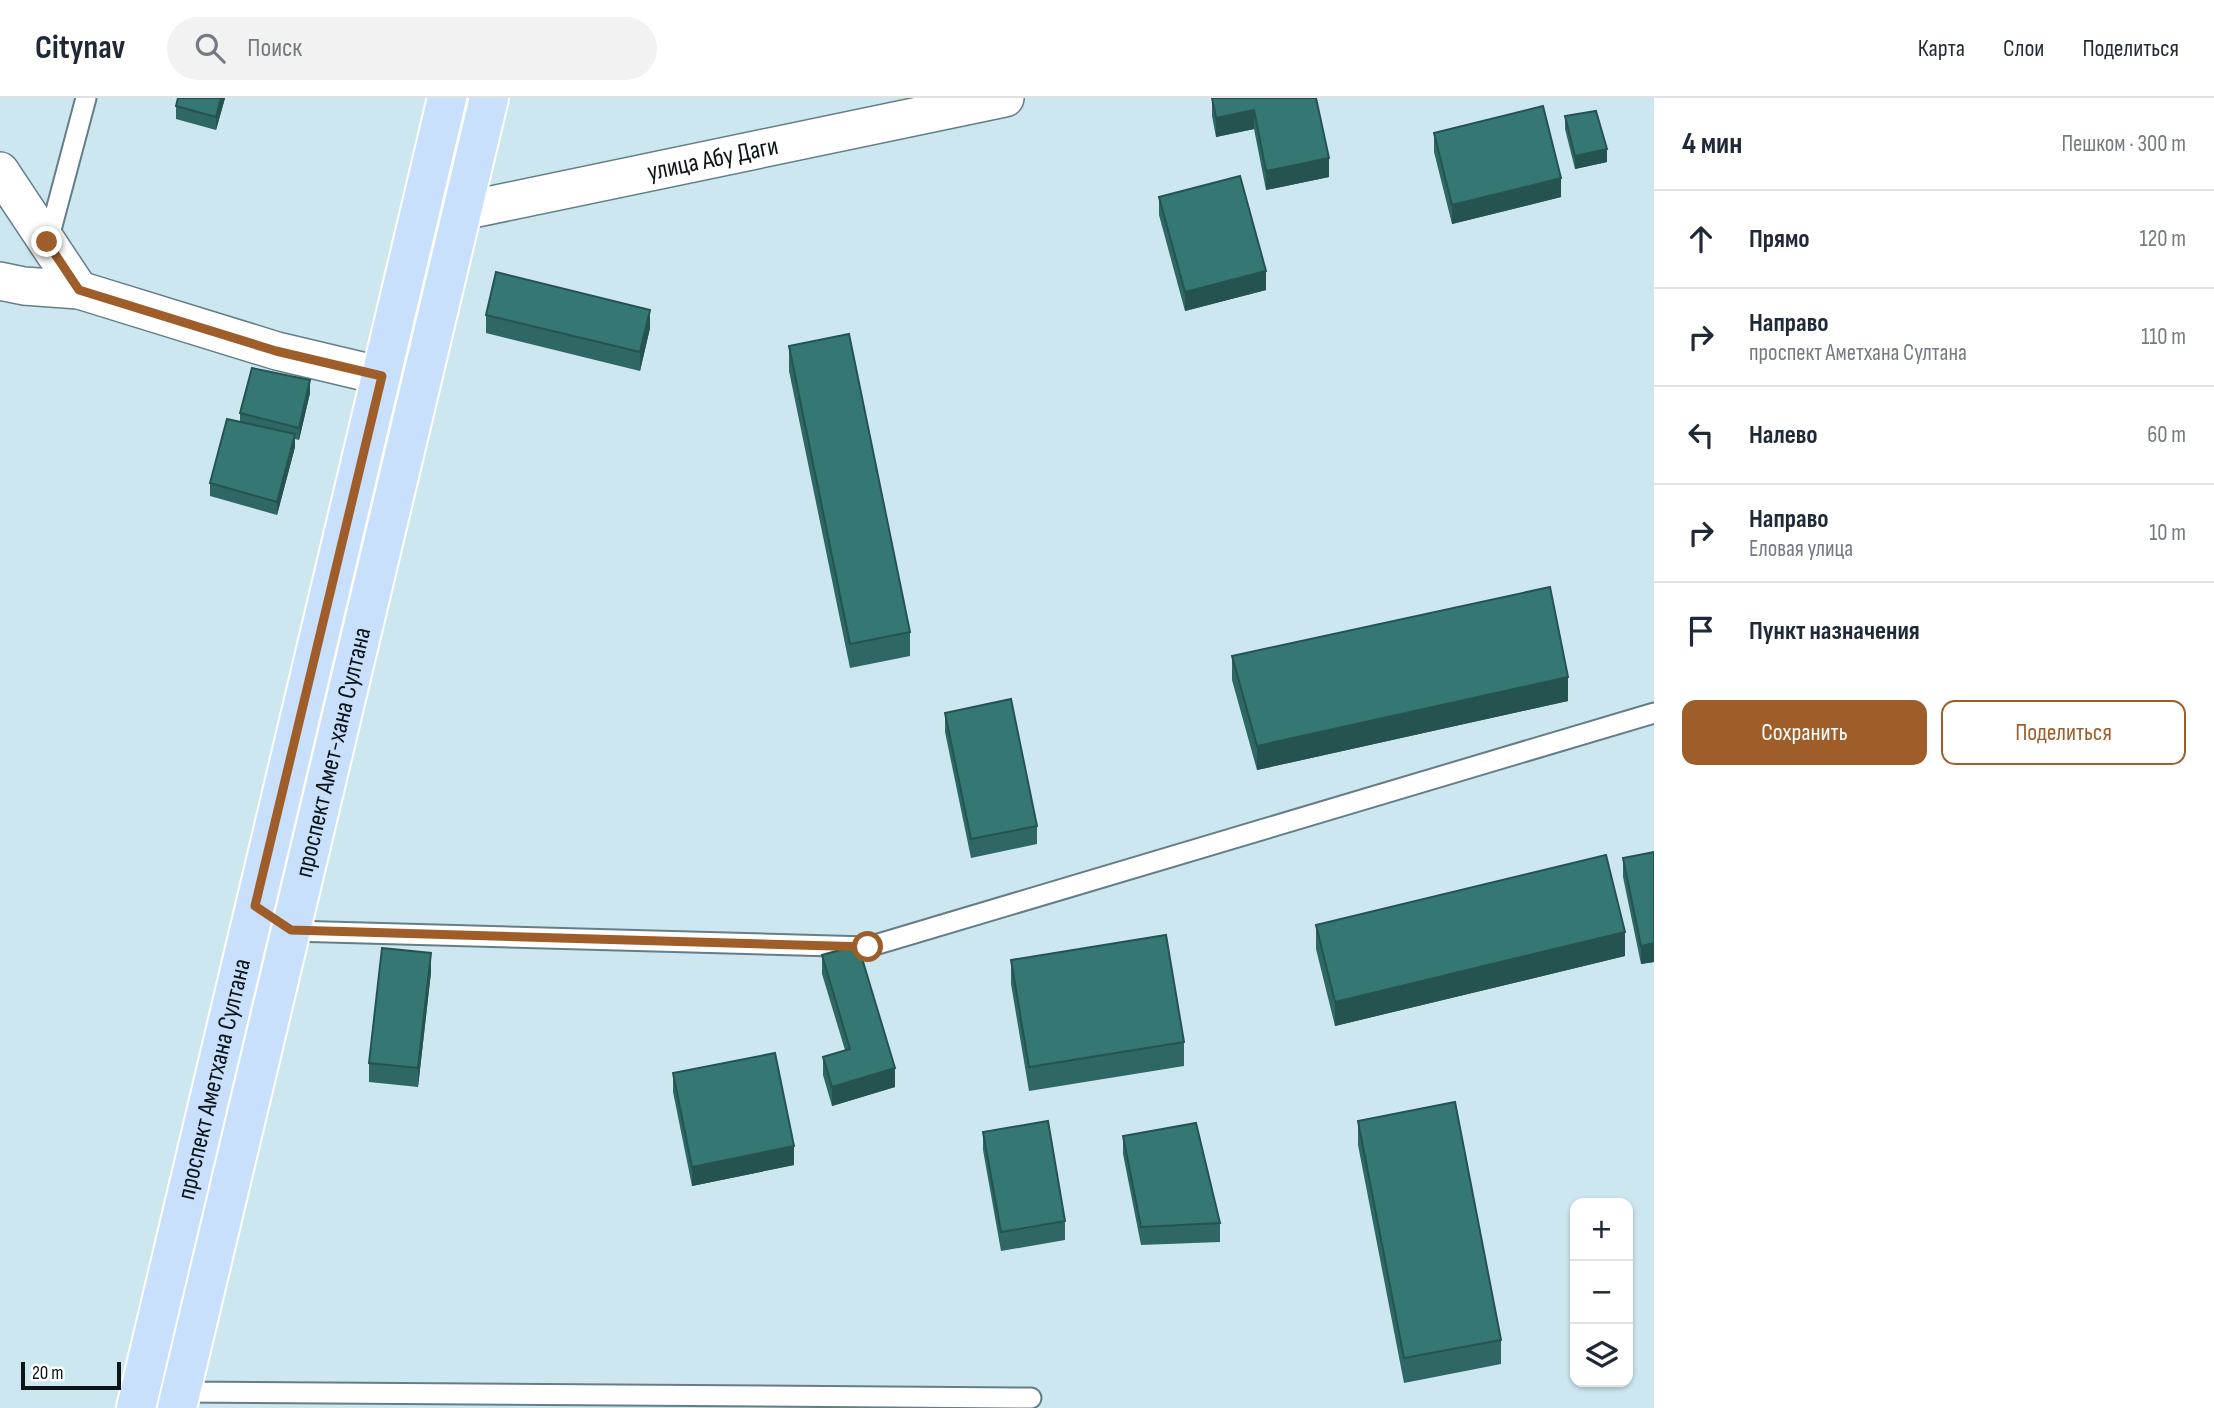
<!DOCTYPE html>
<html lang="ru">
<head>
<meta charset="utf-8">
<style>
  :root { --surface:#fff; --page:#f2f2f3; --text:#1f2937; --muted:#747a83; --line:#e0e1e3; --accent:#9e5d29 }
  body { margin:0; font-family:"Sofia Sans Condensed",sans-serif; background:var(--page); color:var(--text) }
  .controls { position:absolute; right:21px; bottom:21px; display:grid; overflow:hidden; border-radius:14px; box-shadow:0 2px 5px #0004 }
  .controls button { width:63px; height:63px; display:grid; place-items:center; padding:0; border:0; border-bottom:2px solid var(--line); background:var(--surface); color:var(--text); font:35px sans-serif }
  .scale { position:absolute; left:21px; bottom:18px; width:100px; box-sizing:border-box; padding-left:7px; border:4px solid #0b1518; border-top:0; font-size:19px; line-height:24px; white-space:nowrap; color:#0b1518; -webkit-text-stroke:5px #fff; paint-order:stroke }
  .stop { position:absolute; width:21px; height:21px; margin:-16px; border:5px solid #9e5d29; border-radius:50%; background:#fff }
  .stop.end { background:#9e5d29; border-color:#fff; box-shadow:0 2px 7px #0008 }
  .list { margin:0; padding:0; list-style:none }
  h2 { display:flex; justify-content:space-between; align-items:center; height:91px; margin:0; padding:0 28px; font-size:30px }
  h2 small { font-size:23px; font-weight:400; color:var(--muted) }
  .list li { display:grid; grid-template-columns:46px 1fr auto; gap:21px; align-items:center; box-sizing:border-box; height:98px; padding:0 28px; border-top:2px solid var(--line) }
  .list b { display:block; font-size:26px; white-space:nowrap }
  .list p { margin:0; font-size:23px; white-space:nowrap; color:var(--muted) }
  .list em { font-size:23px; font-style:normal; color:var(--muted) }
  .actions { display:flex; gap:14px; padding:21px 28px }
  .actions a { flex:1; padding:16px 0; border:2px solid var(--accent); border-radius:14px; text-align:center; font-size:24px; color:var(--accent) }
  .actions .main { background:var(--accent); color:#fff }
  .icon { flex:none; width:38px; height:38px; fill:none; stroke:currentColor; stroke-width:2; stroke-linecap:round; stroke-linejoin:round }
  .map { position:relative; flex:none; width:1654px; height:1310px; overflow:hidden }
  header { display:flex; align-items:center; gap:42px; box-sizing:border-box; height:98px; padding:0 35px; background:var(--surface); border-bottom:2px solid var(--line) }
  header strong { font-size:33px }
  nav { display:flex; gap:38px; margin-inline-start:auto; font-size:24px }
  .search { width:490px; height:63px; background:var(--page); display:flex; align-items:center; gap:18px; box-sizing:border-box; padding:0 24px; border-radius:38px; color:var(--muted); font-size:26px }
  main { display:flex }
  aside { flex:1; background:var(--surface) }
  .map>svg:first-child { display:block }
</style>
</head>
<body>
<header>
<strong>Citynav</strong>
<div class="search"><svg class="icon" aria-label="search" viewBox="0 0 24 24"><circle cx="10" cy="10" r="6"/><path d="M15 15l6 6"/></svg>Поиск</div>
<nav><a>Карта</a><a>Слои</a><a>Поделиться</a></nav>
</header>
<main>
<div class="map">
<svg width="1654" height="1310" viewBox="0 0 1654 1310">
  <rect width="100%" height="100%" fill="#cde7f1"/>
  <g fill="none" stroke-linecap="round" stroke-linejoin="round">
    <defs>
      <path id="lane" d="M48,143L86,0
        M255,808L291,833L868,849L1654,615
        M146,1270L181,1294L1031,1300"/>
      <g id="street">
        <path d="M0,73L79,192"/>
        <path id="s1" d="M425,91L463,113L1005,0"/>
        <path d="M0,183L24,188L79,192L277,253L412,285"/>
      </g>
      <g id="primary">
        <path id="s2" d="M136,1310L447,0"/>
        <path id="s3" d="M177,1310L489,0"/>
      </g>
    </defs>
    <use href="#lane" stroke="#657d86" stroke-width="23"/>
    <use href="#street" stroke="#657d86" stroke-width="40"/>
    <use href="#primary" stroke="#fff" stroke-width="42"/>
    <use href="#lane" stroke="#fff" stroke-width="19"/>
    <use href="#street" stroke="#fff" stroke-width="37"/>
    <use href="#primary" stroke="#c9e0fd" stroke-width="38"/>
  </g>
  <path fill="#2e6763" d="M178,0H225L216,32L176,21V8Z
    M1212,0H1316L1329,79L1266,92L1254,31L1216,39L1212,18Z
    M1565,18L1607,64L1575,71L1565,31Z
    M1434,35L1561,99L1452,126L1434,54Z
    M1159,99L1266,192L1185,213L1159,117Z
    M486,217L650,230L640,273L486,235Z
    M789,248L910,534V558L850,570L789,273Z
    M310,295L299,342L295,341V349L277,417L210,398V385L240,324V315Z
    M1232,558L1568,603L1257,672L1232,582Z
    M945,615L1037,728V746L971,760L945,634Z
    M1654,754V864L1641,866L1623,779V760Z
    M1316,827L1625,858L1335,928L1316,851Z
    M822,857L895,989L832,1008L823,977V959L845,952L822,876Z
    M1011,862L1184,944V968L1029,993L1011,886Z
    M431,874L418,989L369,984V965Z
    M673,975L794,1067L692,1088L673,994Z
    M1358,1023L1501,1242V1266L1404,1285L1358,1047Z
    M983,1034L1065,1123V1142L1001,1153L983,1052Z
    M1123,1038L1220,1125V1144L1141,1147L1123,1056Z"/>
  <path fill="#255450" d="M221,0H225L216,32V19Z
    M1254,12V31L1216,39V20Z
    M1607,51V64L1575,71V58Z
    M1329,60V79L1266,92V73Z
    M1561,80V99L1452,126V107Z
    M1266,173V192L1185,213V194Z
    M650,212V230L640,273V254Z
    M310,282V295L299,342V330Z
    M295,336V349L277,417V404Z
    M1568,579V603L1257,672V648Z
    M1625,834V858L1335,928V904Z
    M1654,845V864L1641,866V848Z
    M431,855V874L418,989V970Z
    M895,970V989L832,1008V989Z
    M794,1048V1067L692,1088V1069Z"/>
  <path fill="#357873" stroke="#255450" stroke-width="2" d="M178,0H221L216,19L176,8Z
    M1212,0H1316L1329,60L1266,73L1254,12L1216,20Z
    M1543,8L1561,80L1452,107L1434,35Z
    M1596,13L1607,51L1575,58L1565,18Z
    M1240,78L1266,173L1185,194L1159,99Z
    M496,174L650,212L640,254L486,217Z
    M849,236L910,534L850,546L789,248Z
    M252,270L310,282L299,330L240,315Z
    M227,321L295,336L277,404L210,385Z
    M1550,489L1568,579L1257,648L1232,558Z
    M1011,601L1037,728L971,741L945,615Z
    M1654,754V845L1641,848L1623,760Z
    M1606,757L1625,834L1335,904L1316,827Z
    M1166,837L1184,944L1029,969L1011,862Z
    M858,847L895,970L832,989L823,959L850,951L822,857Z
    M382,850L431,855L418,970L369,965Z
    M775,955L794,1048L692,1069L673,975Z
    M1455,1004L1501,1242L1404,1260L1358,1023Z
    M1048,1023L1065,1123L1001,1134L983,1034Z
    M1196,1025L1220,1125L1141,1129L1123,1038Z"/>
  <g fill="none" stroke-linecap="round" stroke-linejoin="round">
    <path stroke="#9e5d29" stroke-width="9" d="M47,144L79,192L276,253L382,278L255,808L291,832L868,849"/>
  </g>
  <g text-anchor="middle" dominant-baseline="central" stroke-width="7" stroke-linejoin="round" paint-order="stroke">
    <g font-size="26" fill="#0b1518" stroke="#fff">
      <text stroke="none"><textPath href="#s1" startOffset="299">улица Абу Даги</textPath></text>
      <text stroke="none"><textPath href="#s3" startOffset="674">проспект Амет-хана Султана</textPath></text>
      <text stroke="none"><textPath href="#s2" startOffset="338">проспект Аметхана Султана</textPath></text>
    </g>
  </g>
</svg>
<div class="controls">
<button>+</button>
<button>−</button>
<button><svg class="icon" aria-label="layers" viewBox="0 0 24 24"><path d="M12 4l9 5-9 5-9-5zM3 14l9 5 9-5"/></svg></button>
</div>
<div class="scale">20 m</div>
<div class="stop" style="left:868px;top:849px"></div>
<div class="stop end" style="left:47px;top:144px"></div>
</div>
<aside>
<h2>4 мин<small>Пешком · 300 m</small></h2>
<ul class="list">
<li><svg class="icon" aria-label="ahead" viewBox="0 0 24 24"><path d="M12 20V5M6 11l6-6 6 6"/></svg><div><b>Прямо</b></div><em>120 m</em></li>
<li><svg class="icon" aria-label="right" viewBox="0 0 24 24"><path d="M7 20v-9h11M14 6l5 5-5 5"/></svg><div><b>Направо</b><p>проспект Аметхана Султана</p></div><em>110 m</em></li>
<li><svg class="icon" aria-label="left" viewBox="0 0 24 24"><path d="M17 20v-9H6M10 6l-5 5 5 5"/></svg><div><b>Налево</b></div><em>60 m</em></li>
<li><svg class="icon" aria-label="right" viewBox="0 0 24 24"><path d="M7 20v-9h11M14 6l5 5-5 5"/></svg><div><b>Направо</b><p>Еловая улица</p></div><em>10 m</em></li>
<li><svg class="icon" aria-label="arrive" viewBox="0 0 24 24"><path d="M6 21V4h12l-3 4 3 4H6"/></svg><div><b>Пункт назначения</b></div></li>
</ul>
<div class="actions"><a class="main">Сохранить</a><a>Поделиться</a></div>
</aside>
</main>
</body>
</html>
